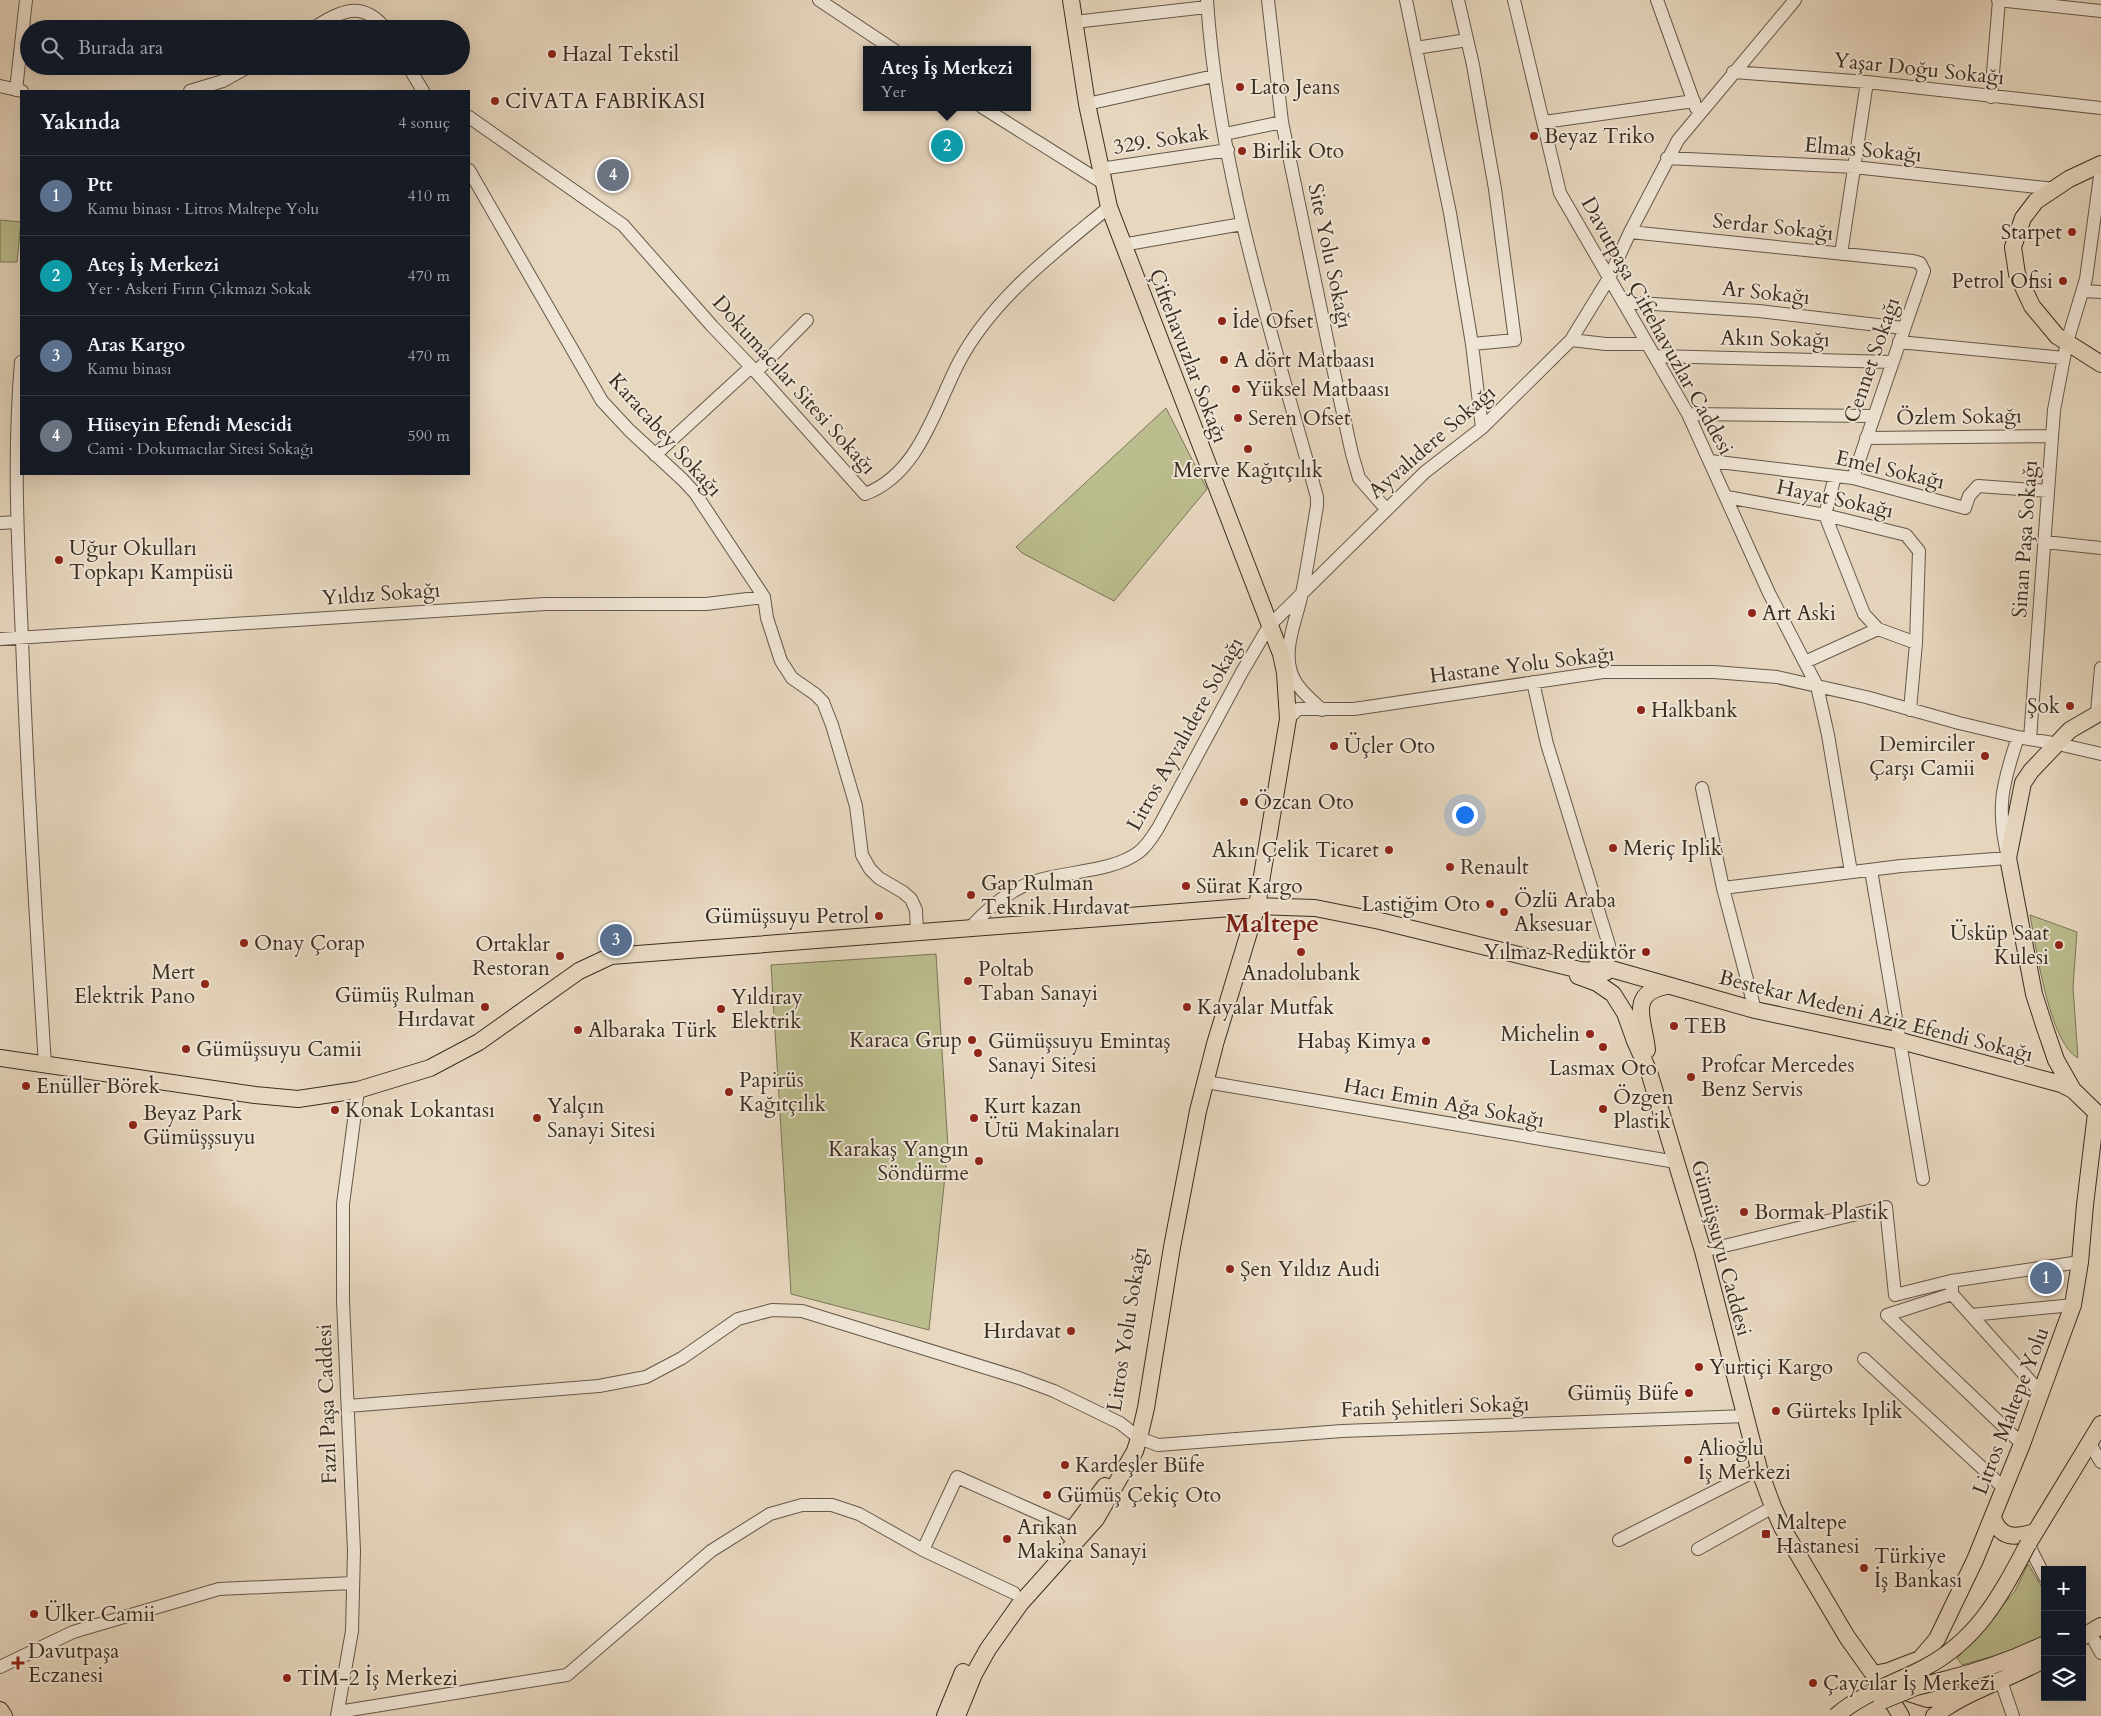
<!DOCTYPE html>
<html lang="tr">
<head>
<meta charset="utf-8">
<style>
  :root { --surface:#171b24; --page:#242831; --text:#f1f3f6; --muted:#9ea1a6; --line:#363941; --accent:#8c9099 }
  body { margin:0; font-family:Cardo,serif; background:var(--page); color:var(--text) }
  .controls { position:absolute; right:15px; bottom:15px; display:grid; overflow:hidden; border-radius:0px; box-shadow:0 5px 20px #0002 }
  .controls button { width:45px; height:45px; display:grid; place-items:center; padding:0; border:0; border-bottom:1px solid var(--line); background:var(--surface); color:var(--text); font:25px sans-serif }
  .you { position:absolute; left:1464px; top:814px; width:18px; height:18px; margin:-12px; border:4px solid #fff; border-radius:50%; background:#1a73e8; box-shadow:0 0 0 8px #1a73e833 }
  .badge { display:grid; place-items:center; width:32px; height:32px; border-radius:50%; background:var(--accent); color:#fff; font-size:16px; font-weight:700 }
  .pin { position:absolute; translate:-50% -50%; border:2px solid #fff; box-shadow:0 1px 5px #0006 }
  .popup { position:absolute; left:863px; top:46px; width:168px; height:65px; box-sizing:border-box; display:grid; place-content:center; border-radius:0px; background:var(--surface); filter:drop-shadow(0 1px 4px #0005); font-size:16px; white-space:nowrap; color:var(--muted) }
  .popup b { font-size:19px; color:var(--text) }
  .popup::after { content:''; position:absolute; left:50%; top:100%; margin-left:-10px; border:10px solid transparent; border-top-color:var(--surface) }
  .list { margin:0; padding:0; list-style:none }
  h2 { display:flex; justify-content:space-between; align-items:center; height:65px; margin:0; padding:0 20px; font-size:21px }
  h2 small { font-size:16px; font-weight:400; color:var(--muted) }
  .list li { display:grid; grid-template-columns:32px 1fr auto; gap:15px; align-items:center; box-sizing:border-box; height:80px; padding:0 20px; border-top:1px solid var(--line) }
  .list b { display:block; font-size:19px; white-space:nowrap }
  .list p { margin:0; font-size:16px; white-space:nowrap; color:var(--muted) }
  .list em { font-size:16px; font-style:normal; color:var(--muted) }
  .icon { flex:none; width:28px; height:28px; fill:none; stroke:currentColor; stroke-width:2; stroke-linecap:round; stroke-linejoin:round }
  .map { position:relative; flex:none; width:2101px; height:1716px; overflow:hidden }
  .search { position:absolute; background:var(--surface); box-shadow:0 5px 20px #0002; left:20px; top:20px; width:450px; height:55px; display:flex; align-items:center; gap:12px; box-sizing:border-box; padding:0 18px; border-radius:28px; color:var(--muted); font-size:19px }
  .panel { position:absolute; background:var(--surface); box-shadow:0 5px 20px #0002; left:20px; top:90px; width:450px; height:385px; border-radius:0px }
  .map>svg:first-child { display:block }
</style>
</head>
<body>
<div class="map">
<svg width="2101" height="1716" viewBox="0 0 2101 1716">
  <rect width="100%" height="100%" fill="#e7d7bf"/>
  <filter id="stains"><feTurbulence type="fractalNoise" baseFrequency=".004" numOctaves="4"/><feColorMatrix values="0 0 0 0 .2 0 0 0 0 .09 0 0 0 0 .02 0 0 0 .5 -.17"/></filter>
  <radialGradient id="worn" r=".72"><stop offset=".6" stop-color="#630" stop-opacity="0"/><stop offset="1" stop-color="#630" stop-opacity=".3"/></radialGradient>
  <path fill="#bbbd8e" stroke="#7a7658" d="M0,220L21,222L17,262H0Z
    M1166,408L1207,489L1114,601L1022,553L1016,547Z
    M2030,915L2077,932L2073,987L2078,1058C2049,1043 2036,947 2030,915Z
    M936,954L948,1147L929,1330L791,1294L771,965Z
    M2028,1564L2045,1592V1636L2004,1653L1962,1665L1957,1658L2015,1591Z"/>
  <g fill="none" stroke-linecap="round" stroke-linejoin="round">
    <defs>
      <path id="minor" d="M819,0L894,50
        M1207,0C1218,170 1272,334 1317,497V506C1312,535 1308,564 1302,593C1297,618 1283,647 1291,672C1296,688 1311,699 1322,710
        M1268,0L1282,122L1333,368L1352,454L1359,478L1386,509
        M1406,0L1450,213L1472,344L1515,340L1495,189L1473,65L1458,0
        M1514,0L1560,193L1688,414L1769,593L1817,686L1828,735L1851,872
        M1657,0L1696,108
        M1998,0L2101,11
        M1074,22L1207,7
        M312,29C342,10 362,0 386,29
        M1416,48L1467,40
        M408,66L423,91
        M1733,72L1867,82L2101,108
        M0,86L22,91
        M16,90L26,0
        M190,91L223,81L250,66
        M1991,97L1999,0
        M1087,104L1214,76
        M982,107L1103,183
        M469,117L623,225L712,326L756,372L865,494C919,474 935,408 959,362C993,298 1055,252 1109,207
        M1544,122L1694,101
        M1225,134L1282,122
        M1667,158L1854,167L2055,189
        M1100,169L1228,150
        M469,170L602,401L629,430L683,480L695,493L764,597L767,618L781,661L792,678L815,694L823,702L832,725L856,806L862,855L870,869L879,878L903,892L911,899L916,910L917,932
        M1630,232L1913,261L1920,263L1924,271L1853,478
        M1122,245L1242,224
        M1841,254L1867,82
        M2083,291L2101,292
        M1624,302L1759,311L1903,328
        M1571,340L1606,344H1647
        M1899,342L2064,358
        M1472,344L1482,428
        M1655,356L1893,362
        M21,362C13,455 18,546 22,638C27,781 36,923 45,1065
        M756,372L807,320
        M1688,414L1874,416
        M1866,438L2052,436
        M655,455L751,367
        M1710,461L1853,478L1965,508L1969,496L1978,486L2048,491
        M1835,476L1825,515L1864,614L1878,629L1916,643
        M1727,497L1825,515L1906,535L1919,551L1916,643L1910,710
        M0,523L17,522
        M2045,542L2101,548
        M0,639L545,604H706L764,597
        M1805,662L1878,629
        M1533,682L1547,744L1609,945L1608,968
        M2097,712L2101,668
        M1288,719L1298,709H1354L1603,672H1714L1777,677L1866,697L1959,723L2018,737L2058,744L2101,754
        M2030,739L2054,410L2067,342L2086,279L2101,169
        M1702,788L1723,888L1755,1010
        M1871,870L1923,1179
        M1723,888L1901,866L2008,858C1996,808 2002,785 2018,737
        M970,928C988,908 1010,889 1036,881C1067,871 1113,872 1139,852C1147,846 1153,836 1158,828L1242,672L1269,626L1425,472L1482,428L1571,340L1609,278L1630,232L1678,140L1795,0
        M1206,1082L1676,1162
        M1703,1251L1886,1207L1895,1295L1951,1281L2080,1262
        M1952,1286V1294L2041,1393
        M1952,1294L1887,1315L2022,1444
        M1971,1315L2073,1305
        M1864,1359L2004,1488
        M348,1406L599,1386L646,1377L682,1358L738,1319L772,1310L802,1311L1019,1378L1054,1391L1120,1423L1139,1438L1158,1445L1342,1431L1746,1416
        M2090,1444L2101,1462
        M1619,1540L1759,1469
        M2028,1544L2045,1577
        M1698,1549L1773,1507
        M923,1550L957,1477L1074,1529
        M2090,1633L2101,1653
        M0,1667L73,1632L219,1589L353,1583
        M2001,1681L2013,1716
        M338,1712L567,1675L711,1551L770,1514L802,1505H832L859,1514L923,1550L1014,1593
        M337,1716L352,1631L354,1551L343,1301V1204L358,1090"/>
      <path id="major" d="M2101,164L2069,179L2036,201L2023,218L2013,247L2017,274L2032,306L2057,336L2101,364
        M2101,712L2070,730L2031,771L2023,783L2008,858L2034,994L2044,1025L2056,1060L2073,1090L2101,1117
        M1597,965L1755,1010L1901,1041L2061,1084L2073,1090
        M1578,976L1597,983L1613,994L1625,1013L1635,1041L1649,1072L1703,1251L1759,1469L1773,1507L1783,1529L1847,1637L1889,1696L1901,1716
        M1647,1050C1645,1023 1626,993 1667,986
        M0,1058L255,1095L298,1099L358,1090L430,1068L479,1042L579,971L611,956L1257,906L1315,908L1380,921L1580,970L1606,972L1608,968
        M1993,1518C2001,1539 2015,1538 2035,1532
        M1069,1534L1105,1486
        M2028,1544L2101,1424
        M2082,1637L2101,1626
        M1873,1674L1889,1671L1920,1659L1937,1639L1975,1560L2022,1444L2073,1305L2080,1262L2085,1205L2096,1113
        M1944,1680C1980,1671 2012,1660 2045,1644
        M1896,1689L1927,1699L1963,1696
        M0,1710L4,1716
        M945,1716L963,1672
        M957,1716L974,1674L988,1649L1020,1604L1096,1519L1135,1451L1139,1438L1146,1408L1172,1247L1198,1111L1215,1044L1257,906L1288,719L1285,673L1281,654L1109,207L1087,104L1071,0
        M1934,1716C1967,1690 2009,1680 2045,1659"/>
    </defs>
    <use href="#minor" stroke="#655849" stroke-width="14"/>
    <use href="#major" stroke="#3a2e22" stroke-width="18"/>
    <use href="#minor" stroke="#efe5d5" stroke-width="12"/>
    <use href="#major" stroke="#e7d7bf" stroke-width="16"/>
    <defs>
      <path id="major-bridge" d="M1882,1701L1916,1687L1944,1680
        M1836,1716C1861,1694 1895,1683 1924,1668C1978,1640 2001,1595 2028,1544"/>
    </defs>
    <use href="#major-bridge" stroke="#3a2e22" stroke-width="18" stroke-linecap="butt"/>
    <use href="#major-bridge" stroke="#e7d7bf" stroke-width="16"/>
  </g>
  <g fill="#8f2418" stroke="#efe5d5" stroke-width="2">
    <circle cx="552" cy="54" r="5"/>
    <circle cx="1240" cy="87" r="5"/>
    <circle cx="495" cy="101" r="5"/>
    <circle cx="1534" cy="136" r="5"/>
    <circle cx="1242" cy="151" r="5"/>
    <circle cx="2072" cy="232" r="5"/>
    <circle cx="2063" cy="281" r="5"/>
    <circle cx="1222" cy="321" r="5"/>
    <circle cx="1224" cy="360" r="5"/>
    <circle cx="1236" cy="389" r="5"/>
    <circle cx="1238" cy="418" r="5"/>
    <circle cx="1248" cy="449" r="5"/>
    <circle cx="59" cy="560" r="5"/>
    <circle cx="1752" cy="613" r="5"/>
    <circle cx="2070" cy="706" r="5"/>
    <circle cx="1641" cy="710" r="5"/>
    <circle cx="1334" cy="746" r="5"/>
    <circle cx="1985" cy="756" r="5"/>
    <circle cx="1244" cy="802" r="5"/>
    <circle cx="1613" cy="848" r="5"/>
    <circle cx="1389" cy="850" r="5"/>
    <circle cx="1450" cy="867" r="5"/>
    <circle cx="1186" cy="886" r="5"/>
    <circle cx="971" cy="895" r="5"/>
    <circle cx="1490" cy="904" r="5"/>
    <circle cx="1504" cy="912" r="5"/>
    <circle cx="879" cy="916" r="5"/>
    <circle cx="244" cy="943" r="5"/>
    <circle cx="2059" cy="945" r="5"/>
    <circle cx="1301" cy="952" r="5"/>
    <circle cx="1646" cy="952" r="5"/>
    <circle cx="560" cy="956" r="5"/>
    <circle cx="968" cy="981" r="5"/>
    <circle cx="205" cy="984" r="5"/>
    <circle cx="485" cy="1007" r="5"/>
    <circle cx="1187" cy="1007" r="5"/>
    <circle cx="721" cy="1009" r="5"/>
    <circle cx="1674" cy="1026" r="5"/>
    <circle cx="578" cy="1030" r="5"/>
    <circle cx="1590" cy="1034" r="5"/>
    <circle cx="972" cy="1040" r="5"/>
    <circle cx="1426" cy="1041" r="5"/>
    <circle cx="1603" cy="1047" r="5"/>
    <circle cx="186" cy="1049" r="5"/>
    <circle cx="978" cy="1053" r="5"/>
    <circle cx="1691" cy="1077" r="5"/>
    <circle cx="26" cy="1086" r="5"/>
    <circle cx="729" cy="1092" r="5"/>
    <circle cx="1603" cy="1109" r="5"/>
    <circle cx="335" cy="1110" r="5"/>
    <circle cx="537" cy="1118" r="5"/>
    <circle cx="974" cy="1118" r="5"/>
    <circle cx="133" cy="1125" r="5"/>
    <circle cx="979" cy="1161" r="5"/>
    <circle cx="1744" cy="1212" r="5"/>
    <circle cx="1230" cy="1269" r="5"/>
    <circle cx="1071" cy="1331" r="5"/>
    <circle cx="1699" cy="1367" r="5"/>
    <circle cx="1689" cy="1393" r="5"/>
    <circle cx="1776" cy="1411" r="5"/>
    <circle cx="1688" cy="1460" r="5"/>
    <circle cx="1065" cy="1465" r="5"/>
    <circle cx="1047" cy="1495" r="5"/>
    <rect x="1761" y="1529" width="10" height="10" rx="2.5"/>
    <circle cx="1007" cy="1539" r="5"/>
    <circle cx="1864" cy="1568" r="5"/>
    <circle cx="34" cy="1614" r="5"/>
    <path d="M15.5 1655.5h5v5h5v5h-5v5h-5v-5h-5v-5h5z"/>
    <circle cx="287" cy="1678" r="5"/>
    <circle cx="1813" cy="1683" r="5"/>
  </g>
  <g text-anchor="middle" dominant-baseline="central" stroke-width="4" stroke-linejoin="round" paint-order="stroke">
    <g font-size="21" fill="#3a2e22" stroke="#efe5d5" text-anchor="start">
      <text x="562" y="54">Hazal Tekstil</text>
      <text x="1250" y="87">Lato Jeans</text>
      <text x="505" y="101">CİVATA FABRİKASI</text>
      <text x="1544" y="136">Beyaz Triko</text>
      <text x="1252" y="151">Birlik Oto</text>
      <text x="2062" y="232" text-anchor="end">Starpet</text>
      <text x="2053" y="281" text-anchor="end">Petrol Ofisi</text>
      <text x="1232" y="321">İde Ofset</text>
      <text x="1234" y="360">A dört Matbaası</text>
      <text x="1246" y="389">Yüksel Matbaası</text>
      <text x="1248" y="418">Seren Ofset</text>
      <text x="1248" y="470" text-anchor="middle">Merve Kağıtçılık</text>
      <text x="69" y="548">Uğur Okulları<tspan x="69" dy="24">Topkapı Kampüsü</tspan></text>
      <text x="1762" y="613">Art Aski</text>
      <text x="2060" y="706" text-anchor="end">Şok</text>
      <text x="1651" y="710">Halkbank</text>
      <text x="1975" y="744" text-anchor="end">Demirciler<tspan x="1975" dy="24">Çarşı Camii</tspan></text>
      <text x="1344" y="746">Üçler Oto</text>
      <text x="1254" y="802">Özcan Oto</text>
      <text x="1623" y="848">Meriç Iplik</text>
      <text x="1379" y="850" text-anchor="end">Akın Çelik Ticaret</text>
      <text x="1460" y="867">Renault</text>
      <text x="981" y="883">Gap Rulman<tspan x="981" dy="24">Teknik Hırdavat</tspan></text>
      <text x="1196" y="886">Sürat Kargo</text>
      <text x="1514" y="900">Özlü Araba<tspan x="1514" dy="24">Aksesuar</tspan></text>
      <text x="1480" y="904" text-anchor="end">Lastiğim Oto</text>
      <text x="869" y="916" text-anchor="end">Gümüşsuyu Petrol</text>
      <text x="2049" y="933" text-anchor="end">Üsküp Saat<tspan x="2049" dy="24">Kulesi</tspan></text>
      <text x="254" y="943">Onay Çorap</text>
      <text x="550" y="944" text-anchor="end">Ortaklar<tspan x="550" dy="24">Restoran</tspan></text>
      <text x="1636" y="952" text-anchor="end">Yılmaz Redüktör</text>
      <text x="978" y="969">Poltab<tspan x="978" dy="24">Taban Sanayi</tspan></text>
      <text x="195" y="972" text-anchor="end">Mert<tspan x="195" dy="24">Elektrik Pano</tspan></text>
      <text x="1301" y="973" text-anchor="middle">Anadolubank</text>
      <text x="475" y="995" text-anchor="end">Gümüş Rulman<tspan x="475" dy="24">Hırdavat</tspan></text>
      <text x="731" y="997">Yıldıray<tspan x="731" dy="24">Elektrik</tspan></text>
      <text x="1197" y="1007">Kayalar Mutfak</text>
      <text x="1684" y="1026">TEB</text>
      <text x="588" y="1030">Albaraka Türk</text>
      <text x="1580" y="1034" text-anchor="end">Michelin</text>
      <text x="962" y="1040" text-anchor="end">Karaca Grup</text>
      <text x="988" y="1041">Gümüşsuyu Emintaş<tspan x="988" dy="24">Sanayi Sitesi</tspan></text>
      <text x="1416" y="1041" text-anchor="end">Habaş Kimya</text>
      <text x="196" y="1049">Gümüşsuyu Camii</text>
      <text x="1701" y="1065">Profcar Mercedes<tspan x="1701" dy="24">Benz Servis</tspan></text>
      <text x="1603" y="1068" text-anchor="middle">Lasmax Oto</text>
      <text x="739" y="1080">Papirüs<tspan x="739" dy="24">Kağıtçılık</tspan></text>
      <text x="36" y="1086">Enüller Börek</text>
      <text x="1613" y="1097">Özgen<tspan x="1613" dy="24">Plastik</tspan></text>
      <text x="547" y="1106">Yalçın<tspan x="547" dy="24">Sanayi Sitesi</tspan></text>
      <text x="984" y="1106">Kurt kazan<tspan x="984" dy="24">Ütü Makinaları</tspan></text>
      <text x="345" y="1110">Konak Lokantası</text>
      <text x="143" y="1113">Beyaz Park<tspan x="143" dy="24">Gümüşşsuyu</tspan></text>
      <text x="969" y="1149" text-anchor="end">Karakaş Yangın<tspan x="969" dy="24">Söndürme</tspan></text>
      <text x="1754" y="1212">Bormak Plastik</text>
      <text x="1240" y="1269">Şen Yıldız Audi</text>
      <text x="1061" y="1331" text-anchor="end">Hırdavat</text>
      <text x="1709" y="1367">Yurtiçi Kargo</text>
      <text x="1679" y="1393" text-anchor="end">Gümüş Büfe</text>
      <text x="1786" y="1411">Gürteks Iplik</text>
      <text x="1698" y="1448">Alioğlu<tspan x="1698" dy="24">İş Merkezi</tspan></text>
      <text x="1075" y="1465">Kardeşler Büfe</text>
      <text x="1057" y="1495">Gümüş Çekiç Oto</text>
      <text x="1776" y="1522">Maltepe<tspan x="1776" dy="24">Hastanesi</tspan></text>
      <text x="1017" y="1527">Arıkan<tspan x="1017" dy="24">Makina Sanayi</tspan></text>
      <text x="1874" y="1556">Türkiye<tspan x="1874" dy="24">İş Bankası</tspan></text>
      <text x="44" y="1614">Ülker Camii</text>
      <text x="28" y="1651">Davutpaşa<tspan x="28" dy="24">Eczanesi</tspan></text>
      <text x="297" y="1678">TİM-2 İş Merkezi</text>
      <text x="1823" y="1683">Çaycılar İş Merkezi</text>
    </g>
    <g font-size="21" fill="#3a2e22" stroke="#efe5d5">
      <text transform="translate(1919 69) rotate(6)">Yaşar Doğu Sokağı</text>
      <text transform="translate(1161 140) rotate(-9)">329. Sokak</text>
      <text transform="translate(1863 150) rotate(5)">Elmas Sokağı</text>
      <text transform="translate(1773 227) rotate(6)">Serdar Sokağı</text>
      <text transform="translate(1330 256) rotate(78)">Site Yolu Sokağı</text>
      <text transform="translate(1766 293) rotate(6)">Ar Sokağı</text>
      <text transform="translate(1657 326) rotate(61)">Davutpaşa Çiftehavuzlar Caddesi</text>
      <text transform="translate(1775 339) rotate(1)">Akın Sokağı</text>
      <text transform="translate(1188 356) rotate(69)">Çiftehavuzlar Sokağı</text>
      <text transform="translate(1872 360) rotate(-71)">Cennet Sokağı</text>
      <text transform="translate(794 385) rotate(48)">Dokumacılar Sitesi Sokağı</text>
      <text transform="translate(1959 417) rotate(-1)">Özlem Sokağı</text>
      <text transform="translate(665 435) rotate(48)">Karacabey Sokağı</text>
      <text transform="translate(1432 442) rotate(-41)">Ayvalıdere Sokağı</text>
      <text transform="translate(1890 470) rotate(13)">Emel Sokağı</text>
      <text transform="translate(1835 499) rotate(12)">Hayat Sokağı</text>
      <text transform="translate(2025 539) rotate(-86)">Sinan Paşa Sokağı</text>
      <text transform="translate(381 594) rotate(-4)">Yıldız Sokağı</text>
      <text transform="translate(1522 665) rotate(-7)">Hastane Yolu Sokağı</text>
      <text transform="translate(1185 734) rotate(-61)">Litros Ayvalıdere Sokağı</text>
      <text transform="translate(1876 1016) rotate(14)">Bestekar Medeni Aziz Efendi Sokağı</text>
      <text transform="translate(1444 1103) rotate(10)">Hacı Emin Ağa Sokağı</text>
      <text transform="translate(1721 1248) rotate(75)">Gümüşsuyu Caddesi</text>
      <text transform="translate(1127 1329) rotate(-81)">Litros Yolu Sokağı</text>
      <text transform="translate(327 1404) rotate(-92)">Fazıl Paşa Caddesi</text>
      <text transform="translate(1435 1407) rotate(-2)">Fatih Şehitleri Sokağı</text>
      <text transform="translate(2011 1411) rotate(-69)">Litros Maltepe Yolu</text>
    </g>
    <g font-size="26" font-weight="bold" fill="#7a1f14" stroke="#efe5d5">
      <text x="1272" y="923">Maltepe</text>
    </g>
  </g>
  <rect width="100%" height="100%" filter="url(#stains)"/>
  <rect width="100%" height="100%" fill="url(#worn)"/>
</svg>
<div class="controls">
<button>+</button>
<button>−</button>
<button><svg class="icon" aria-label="layers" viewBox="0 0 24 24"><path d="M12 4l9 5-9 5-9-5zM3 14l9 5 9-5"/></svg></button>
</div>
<div class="you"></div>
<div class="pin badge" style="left:2046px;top:1278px;background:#5c6f8a">1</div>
<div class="pin badge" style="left:947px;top:146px;background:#0f9aa8">2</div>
<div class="popup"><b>Ateş İş Merkezi</b>Yer</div>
<div class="pin badge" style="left:616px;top:940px;background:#5c6f8a">3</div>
<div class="pin badge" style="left:613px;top:175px;background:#6b7280">4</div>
<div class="search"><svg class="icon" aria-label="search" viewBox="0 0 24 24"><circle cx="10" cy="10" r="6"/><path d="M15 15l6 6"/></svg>Burada ara</div>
<section class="panel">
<h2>Yakında<small>4 sonuç</small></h2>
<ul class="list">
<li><span class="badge" style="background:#5c6f8a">1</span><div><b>Ptt</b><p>Kamu binası · Litros Maltepe Yolu</p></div><em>410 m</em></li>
<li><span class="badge" style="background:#0f9aa8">2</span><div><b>Ateş İş Merkezi</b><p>Yer · Askeri Fırın Çıkmazı Sokak</p></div><em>470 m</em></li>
<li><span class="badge" style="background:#5c6f8a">3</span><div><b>Aras Kargo</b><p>Kamu binası</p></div><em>470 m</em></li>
<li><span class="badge" style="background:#6b7280">4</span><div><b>Hüseyin Efendi Mescidi</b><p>Cami · Dokumacılar Sitesi Sokağı</p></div><em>590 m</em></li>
</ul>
</section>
</div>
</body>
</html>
